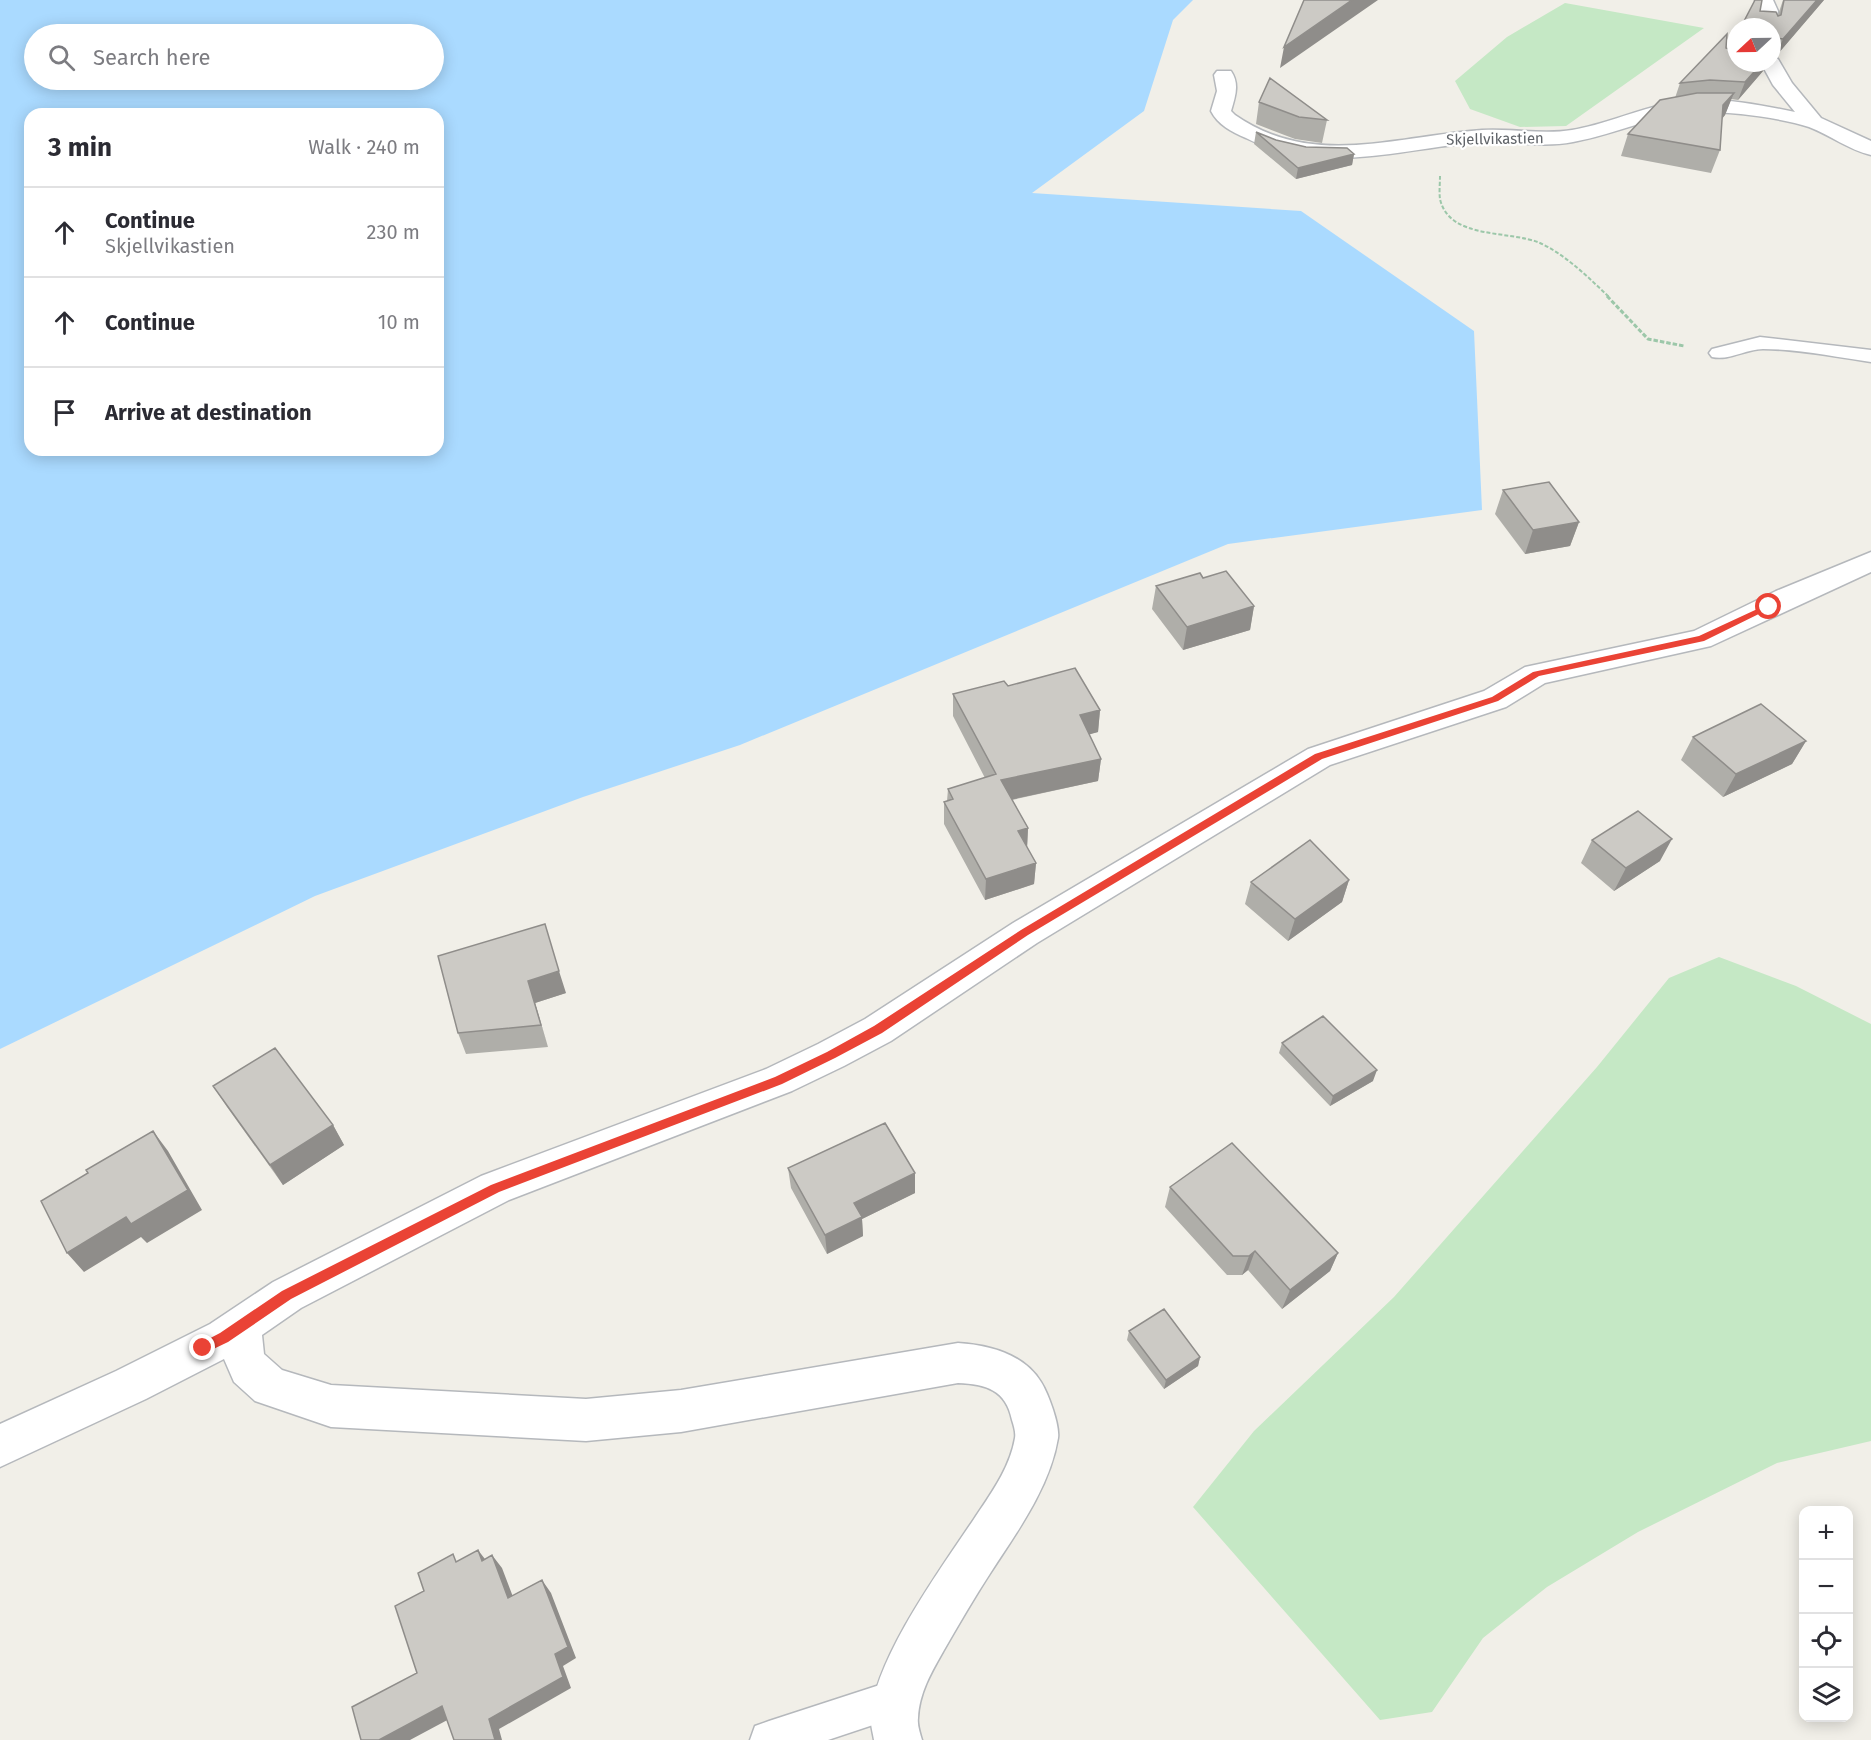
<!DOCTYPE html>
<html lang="en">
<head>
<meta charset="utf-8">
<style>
  :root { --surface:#fff; --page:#f2f2f3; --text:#2b2b33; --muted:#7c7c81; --line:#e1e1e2 }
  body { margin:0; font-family:"Fira Sans",sans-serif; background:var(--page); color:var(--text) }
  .controls { position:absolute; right:18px; bottom:18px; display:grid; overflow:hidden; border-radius:12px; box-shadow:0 3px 15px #0003 }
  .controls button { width:54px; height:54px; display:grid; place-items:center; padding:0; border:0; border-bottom:2px solid var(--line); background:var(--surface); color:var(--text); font:30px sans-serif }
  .compass { position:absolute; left:1727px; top:18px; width:54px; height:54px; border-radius:50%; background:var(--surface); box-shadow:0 3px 15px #0003; rotate:248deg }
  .stop { position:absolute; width:18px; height:18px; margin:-14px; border:4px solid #ea4335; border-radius:50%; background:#fff }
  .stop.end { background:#ea4335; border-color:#fff; box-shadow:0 2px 6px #0008 }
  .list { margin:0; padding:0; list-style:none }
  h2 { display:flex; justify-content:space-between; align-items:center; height:78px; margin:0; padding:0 24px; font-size:26px }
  h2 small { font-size:20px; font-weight:400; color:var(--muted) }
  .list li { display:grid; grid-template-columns:39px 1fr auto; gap:18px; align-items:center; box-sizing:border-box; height:90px; padding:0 24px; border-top:2px solid var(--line) }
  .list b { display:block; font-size:22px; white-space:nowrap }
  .list p { margin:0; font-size:20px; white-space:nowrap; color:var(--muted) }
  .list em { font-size:20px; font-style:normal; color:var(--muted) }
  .icon { flex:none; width:33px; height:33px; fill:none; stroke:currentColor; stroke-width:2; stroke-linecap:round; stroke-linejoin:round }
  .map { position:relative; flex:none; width:1871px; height:1740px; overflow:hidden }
  .search { position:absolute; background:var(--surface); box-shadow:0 3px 15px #0003; left:24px; top:24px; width:420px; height:66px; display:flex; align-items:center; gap:15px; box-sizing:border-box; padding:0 21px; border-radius:33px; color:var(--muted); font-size:22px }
  .panel { position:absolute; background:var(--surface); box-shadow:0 3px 15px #0003; left:24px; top:108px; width:420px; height:348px; border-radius:18px }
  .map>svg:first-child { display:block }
</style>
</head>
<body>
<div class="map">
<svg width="1871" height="1740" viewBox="0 0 1871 1740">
  <rect width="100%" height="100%" fill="#f1efe8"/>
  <path fill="#c5e8c5" d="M1565,3L1704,28L1566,126L1520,127L1470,109L1455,81L1507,37Z
    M1719,957L1796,986L1871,1024V1441L1777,1463L1638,1532L1547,1587L1483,1638L1432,1712L1380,1720L1193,1507L1254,1431L1394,1297L1597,1067L1669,978Z"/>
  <path fill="#aadaff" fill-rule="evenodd" d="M0,0H1193L1173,20L1144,111L1032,193L1301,211L1474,331L1482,510L1228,544L740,745L583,797L315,896L0,1049ZM34,34H434V80H34ZM30,114H438V450H30Z"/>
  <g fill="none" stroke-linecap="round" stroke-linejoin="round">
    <defs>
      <path id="service" d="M1760,337L1871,350V362C1836,357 1798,349 1763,349C1746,349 1729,361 1712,357L1709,353L1712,349Z
        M898,1679L912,1684L917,1698L912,1712L828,1740H750L755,1726L769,1721Z"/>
      <path id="minor" d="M1755,0H1773L1778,11L1772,31V27H1755L1760,11Z
        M1772,57L1778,59L1792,83L1821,118L1871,141V155C1849,150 1830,135 1809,127C1782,118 1734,112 1706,112C1659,112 1618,134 1573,142C1543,148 1513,141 1482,142C1401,148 1323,177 1246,138C1232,132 1218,125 1211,111L1217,91L1214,75L1217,71H1231C1240,84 1235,97 1231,111L1235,115C1313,169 1395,136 1482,130C1512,128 1542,135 1572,130C1613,123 1650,103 1691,100C1726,98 1761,105 1795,112L1773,85L1761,63H1772Z
        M1871,552V572L1711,646L1545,683L1506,707L1330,765L1037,943L891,1041L844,1066L792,1091L509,1200L301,1308L262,1335L264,1354L282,1370L331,1385L586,1399L681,1390L958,1343C989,1345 1024,1354 1041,1382C1048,1393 1060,1425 1058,1438C1050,1487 1017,1532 991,1572C974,1598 959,1624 944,1650C932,1671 919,1693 918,1718C917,1725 920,1733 922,1740H874C873,1733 870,1724 871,1717C874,1660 941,1568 974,1519C990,1495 1010,1468 1015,1438C1016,1433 1014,1426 1012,1420C1006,1390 986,1384 958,1383L681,1432L586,1441L331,1427L255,1401L234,1382L224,1359L146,1399L0,1467V1424L116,1371L210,1324L273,1282L481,1176L766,1069L818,1044L865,1019L1013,923L1308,749L1484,691L1525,667L1694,631L1776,591Z"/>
    </defs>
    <use href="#service" stroke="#b5b8bc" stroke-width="3"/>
    <use href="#minor" stroke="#b5b8bc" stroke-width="3"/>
    <path stroke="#9cc7a9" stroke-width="2" stroke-dasharray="4 2" stroke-linecap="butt" d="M1440,176C1440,183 1439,192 1440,199C1449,240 1510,230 1540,243C1566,255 1589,278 1609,297"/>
    <path stroke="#9cc7a9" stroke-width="3" stroke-dasharray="4.5 2" stroke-linecap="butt" d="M1607,296L1648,339L1684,346"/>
    <use href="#service" fill="#fff" fill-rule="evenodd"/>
    <use href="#minor" fill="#fff" fill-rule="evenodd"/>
  </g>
  <path fill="#afaea9" d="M1783,0H1824L1776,56L1772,55V27H1741L1760,11L1778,15Z
    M1726,48L1729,49L1736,63H1766L1763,71L1738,100L1731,99L1725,115L1722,119L1720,150L1711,173L1621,156L1628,134L1675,98L1680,83Z
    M1259,102L1327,120L1322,143L1295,139L1256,124Z
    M1256,132L1276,140L1306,147L1354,154L1352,165L1296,179L1254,144Z
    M1503,490L1579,522L1570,546L1525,554L1495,514Z
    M1203,578L1254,606L1250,630L1183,650L1152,609L1156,586Z
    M1008,686L1100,710L1098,732L1089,734L1101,759L1098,781L1012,800L1028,828L1027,847L1036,863L1034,884L985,900L944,824V802L947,801L948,789L985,778L953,716V694Z
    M1693,737L1806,741L1792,764L1723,797L1681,760Z
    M1592,840L1660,861L1614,891L1581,863Z
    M1349,880L1342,902L1288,941L1245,904L1251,882Z
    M438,956L566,993L535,1003L548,1047L466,1054L458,1033Z
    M1282,1043L1373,1081L1330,1106L1279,1053Z
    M213,1086L333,1125L344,1145L283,1185L227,1107Z
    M788,1168L915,1173V1193L862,1219L863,1236L827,1254L791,1188Z
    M1170,1187L1338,1253L1330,1271L1282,1309L1248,1270L1242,1275H1227L1165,1207Z
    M1129,1331L1200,1357L1198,1366L1164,1389L1127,1340Z"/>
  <path fill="#8f8d8a" d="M1352,0H1378L1280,68L1284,47Z
    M1817,0H1824L1776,56L1783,39Z
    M1762,63H1766L1763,71L1738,100L1745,82Z
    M1734,93L1725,115L1715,127L1723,105Z
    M1354,154L1352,165L1296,179L1298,168Z
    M1579,522L1570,546L1525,554L1533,530Z
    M1254,606L1250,630L1183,650L1187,627Z
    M1100,710L1098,732L1077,738L1080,715Z
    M1806,741L1792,764L1723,797L1736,774Z
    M1101,759L1098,781L1000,802L1001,780Z
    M1028,828L1027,849L1018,831Z
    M1672,839L1660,861L1614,891L1626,868Z
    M1036,863L1034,884L985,900L986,879Z
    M1349,880L1342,902L1288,941L1295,919Z
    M559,971L566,993L535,1003L548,1047L528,981Z
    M1377,1070L1373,1081L1330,1106L1333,1096Z
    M333,1125L344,1145L283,1185L270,1165Z
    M153,1131L168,1151L202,1210L147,1243L141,1237L84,1272L67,1253Z
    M915,1173V1193L862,1219L863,1236L827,1254L825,1235L854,1203Z
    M1255,1251L1248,1270L1242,1275L1249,1256Z
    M1338,1253L1330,1271L1282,1309L1290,1290Z
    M1200,1357L1198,1366L1164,1389L1166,1380Z
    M478,1550L488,1563L482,1561Z
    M492,1555L502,1568L518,1610L508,1598Z
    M542,1580L551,1593L576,1658L563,1666L571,1688L499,1729L502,1740H495L489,1719L555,1654Z
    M442,1706L453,1717L410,1740H379Z"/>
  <path fill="#cccac5" stroke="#8f8d8a" stroke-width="1.5" d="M1304,0H1352L1284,47Z
    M1755,0H1762L1760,11L1776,12L1778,16L1781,15L1784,0H1817L1783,39L1777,38L1776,44H1772V27H1741Z
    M1727,34L1726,48L1729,49L1736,36V63H1762L1745,82L1710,80L1680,83Z
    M1270,78L1327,120L1299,117L1259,102Z
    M1697,93H1734L1723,105L1720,150L1628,134L1660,100Z
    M1256,132L1276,140L1306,147L1347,148L1354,154L1298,168Z
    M1549,482L1579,522L1533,530L1503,490Z
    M1226,571L1254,606L1187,627L1156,586L1200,573L1203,578Z
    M1075,668L1100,710L1080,715L1101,759L1001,780L1028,828L1018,831L1036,863L986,879L944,802L953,799L948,789L996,774L953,694L1004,681L1008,686Z
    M1761,704L1806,741L1736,774L1693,737Z
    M1638,811L1672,839L1626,868L1592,840Z
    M1310,840L1349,880L1295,919L1251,882Z
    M545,924L559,971L528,981L541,1025L458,1033L438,956Z
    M1323,1016L1377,1070L1333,1096L1282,1043Z
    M275,1048L333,1125L270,1165L213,1086Z
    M885,1123L915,1173L854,1203L862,1217L825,1235L788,1168Z
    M153,1131L188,1190L131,1224L126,1217L67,1253L41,1201L88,1173L86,1170Z
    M1232,1143L1338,1253L1290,1290L1255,1251L1249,1256H1233L1170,1187Z
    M1164,1309L1200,1357L1166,1380L1129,1331Z
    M478,1550L482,1561L492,1555L508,1598L542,1580L568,1647L555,1654L563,1677L489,1719L495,1740H454L442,1706L379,1740H361L352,1707L417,1673L395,1606L424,1591L418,1573L453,1554L456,1562Z"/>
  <path fill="#ea4335" d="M1766,605L1773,607L1704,641L1539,676L1498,701L1322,759L1028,935L882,1033L835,1058L782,1084L499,1192L291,1299L228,1342L203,1354L199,1352V1344L220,1333L282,1291L491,1185L775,1077L827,1052L874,1026L1021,930L1315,754L1492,697L1533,672L1699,636Z"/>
  <g text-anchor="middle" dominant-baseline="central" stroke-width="4.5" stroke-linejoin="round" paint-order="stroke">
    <g font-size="15" fill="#5f6368" stroke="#fff">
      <text transform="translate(1495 139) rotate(-1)">Skjellvikastien</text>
    </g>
  </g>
</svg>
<div class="controls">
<button>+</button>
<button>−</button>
<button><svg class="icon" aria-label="locate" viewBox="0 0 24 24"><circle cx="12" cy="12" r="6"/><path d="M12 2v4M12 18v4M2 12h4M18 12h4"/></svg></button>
<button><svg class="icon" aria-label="layers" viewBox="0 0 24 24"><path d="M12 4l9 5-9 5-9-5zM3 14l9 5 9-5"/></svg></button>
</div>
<svg class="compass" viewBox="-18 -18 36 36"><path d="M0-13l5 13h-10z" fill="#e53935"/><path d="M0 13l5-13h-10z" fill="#7c7c81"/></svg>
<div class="stop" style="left:1769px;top:607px"></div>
<div class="stop end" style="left:203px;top:1348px"></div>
<div class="search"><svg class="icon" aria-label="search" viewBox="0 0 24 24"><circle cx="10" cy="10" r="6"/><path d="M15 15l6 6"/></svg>Search here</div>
<section class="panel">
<h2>3 min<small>Walk · 240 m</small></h2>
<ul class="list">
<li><svg class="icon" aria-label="ahead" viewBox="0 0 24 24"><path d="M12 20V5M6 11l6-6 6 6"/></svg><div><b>Continue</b><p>Skjellvikastien</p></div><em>230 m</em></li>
<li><svg class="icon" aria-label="ahead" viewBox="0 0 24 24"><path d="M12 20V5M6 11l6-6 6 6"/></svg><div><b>Continue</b></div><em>10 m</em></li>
<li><svg class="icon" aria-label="arrive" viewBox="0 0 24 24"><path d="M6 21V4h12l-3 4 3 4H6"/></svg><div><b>Arrive at destination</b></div></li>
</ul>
</section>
</div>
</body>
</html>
